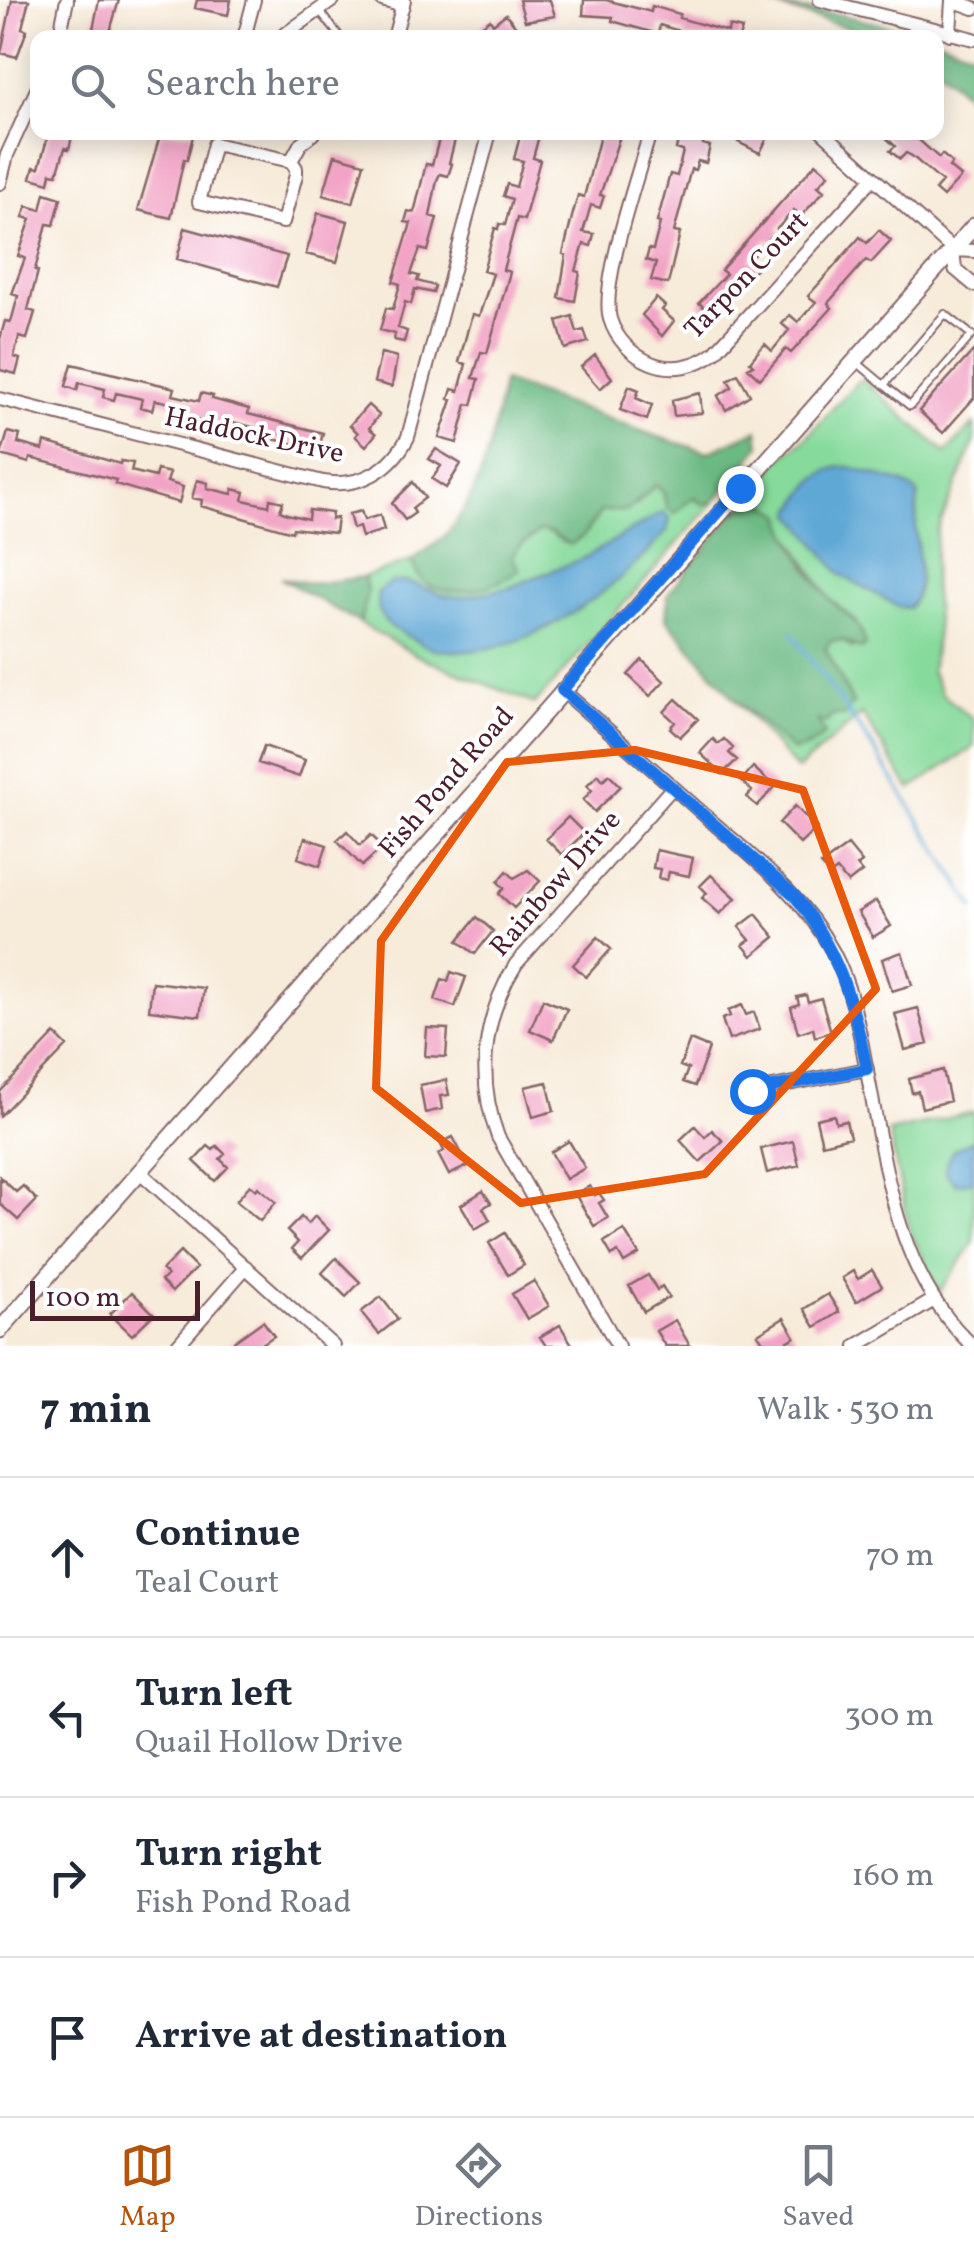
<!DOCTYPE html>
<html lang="en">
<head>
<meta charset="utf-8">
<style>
  :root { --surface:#fff; --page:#f2f2f3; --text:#1f2937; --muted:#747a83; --line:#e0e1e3; --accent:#b45309 }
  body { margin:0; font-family:Vollkorn,serif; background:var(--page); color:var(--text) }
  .scale { position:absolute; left:30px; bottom:25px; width:170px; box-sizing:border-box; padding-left:10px; border:5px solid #4a1f2b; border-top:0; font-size:28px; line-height:35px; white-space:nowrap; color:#4a1f2b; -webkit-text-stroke:8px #fff; paint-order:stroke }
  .stop { position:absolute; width:30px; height:30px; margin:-22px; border:8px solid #1a73e8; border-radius:50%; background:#fff }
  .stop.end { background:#1a73e8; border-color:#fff; box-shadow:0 2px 10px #0008 }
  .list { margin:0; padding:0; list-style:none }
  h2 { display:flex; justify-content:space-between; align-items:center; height:130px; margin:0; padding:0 40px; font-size:42px }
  h2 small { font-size:32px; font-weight:400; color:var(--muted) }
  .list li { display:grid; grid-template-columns:65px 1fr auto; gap:30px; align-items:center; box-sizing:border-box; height:160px; padding:0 40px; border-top:2px solid var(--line) }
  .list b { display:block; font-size:38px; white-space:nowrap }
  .list p { margin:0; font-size:32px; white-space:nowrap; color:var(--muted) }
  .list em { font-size:32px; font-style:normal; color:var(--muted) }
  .icon { flex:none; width:55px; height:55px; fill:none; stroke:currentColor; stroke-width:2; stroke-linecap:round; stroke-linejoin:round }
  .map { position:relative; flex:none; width:974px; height:1346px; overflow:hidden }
  .search { position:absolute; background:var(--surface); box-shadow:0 5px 25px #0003; left:30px; right:30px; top:30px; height:110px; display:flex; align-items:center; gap:25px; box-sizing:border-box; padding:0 35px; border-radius:20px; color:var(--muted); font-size:38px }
  .sheet { height:770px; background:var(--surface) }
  nav { display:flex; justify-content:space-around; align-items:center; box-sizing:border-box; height:140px; border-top:2px solid var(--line); background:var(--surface); font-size:28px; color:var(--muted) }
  nav a { display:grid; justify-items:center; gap:5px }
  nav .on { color:var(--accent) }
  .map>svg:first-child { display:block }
</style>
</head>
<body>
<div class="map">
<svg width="974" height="1346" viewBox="0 0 974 1346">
  <rect width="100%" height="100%" fill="#fff"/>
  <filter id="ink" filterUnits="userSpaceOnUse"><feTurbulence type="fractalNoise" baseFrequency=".01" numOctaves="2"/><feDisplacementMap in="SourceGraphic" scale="20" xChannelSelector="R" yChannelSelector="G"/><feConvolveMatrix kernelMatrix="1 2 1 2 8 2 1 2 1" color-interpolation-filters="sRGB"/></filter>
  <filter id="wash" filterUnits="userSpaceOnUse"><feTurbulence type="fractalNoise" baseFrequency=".0048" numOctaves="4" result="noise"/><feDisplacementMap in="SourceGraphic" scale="40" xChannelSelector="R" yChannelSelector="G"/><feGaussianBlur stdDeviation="2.25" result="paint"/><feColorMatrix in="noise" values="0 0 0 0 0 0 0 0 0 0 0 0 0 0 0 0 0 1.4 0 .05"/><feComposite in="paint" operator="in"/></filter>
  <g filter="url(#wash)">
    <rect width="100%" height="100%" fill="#f7ebd9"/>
    <path fill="#86da9b" stroke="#687c63" stroke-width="2.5" d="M863,380L946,453L974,424V443L937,531L933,581L937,631L931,671L942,694L974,720V747L910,789L862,714L797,770L734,698L793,751C813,746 817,739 817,720L853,703L825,648L831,641L842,640L852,648L856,621L831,601L784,527L732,516L782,457L804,440L858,381Z
      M657,485L663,491L667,508L694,497L702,504L714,502L535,704L420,657L360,623L367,593L364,577L411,561L419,578L519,569L512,557L519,547L540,531L551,533L564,543L584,535L601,511L637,505L648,489Z
      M974,1112V1242L940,1292L910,1232L889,1132Z"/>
    <path fill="#6cba83" stroke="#5b6c57" stroke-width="2.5" d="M773,6L841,15L933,37H881Z
      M936,39L974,52V102L937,67Z
      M503,381L658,437L708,452L758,430L760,446L714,502L702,504L694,497L675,513L667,508L663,491L656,485L627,511H601L584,535L570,545L551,533L540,531L519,547L512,557L519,569C498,589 447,601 423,581C417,576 415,568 411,561C423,552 440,543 449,531C484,488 493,434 503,381Z
      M765,503L783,515C785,536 819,588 834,603C848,617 863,623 865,645L861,649L842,640L831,641L825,648L853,703L845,715L831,716L826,723L818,721L825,734L808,747L793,751L734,698L666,619L668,594L732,516L746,507Z
      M364,577L367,593L360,623L280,578L314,584Z"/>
    <path fill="#5ea7d5" stroke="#546380" stroke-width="2.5" d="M850,467L903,483L918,493C918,504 916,515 916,526C916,551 927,590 908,608L899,607L840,574L793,514L794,509C809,486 819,465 850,467Z
      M663,512L670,518L667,531C615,591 524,662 439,650C427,648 414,640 404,634C384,625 376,614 378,592L392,582H409L443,595L462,597L508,588L584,558Z
      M974,1140V1181L956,1184L945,1172C946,1152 957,1147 974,1140Z"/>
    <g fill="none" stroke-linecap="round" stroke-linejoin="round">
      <path stroke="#5ea7d5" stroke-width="4" d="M792,633L874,749L974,908"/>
    </g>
    <g id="blocks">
      <path fill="#f2a4c6" d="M12,0H29L22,28L27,30L17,57L1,53Z
        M99,0H119L108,38L92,34Z
        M197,0H231L228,15L195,8Z
        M519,0H550L555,16L525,21Z
        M584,0H606L651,12L652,6L680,14L679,18L728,32L729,26L742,29L739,38H685L686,33L660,25L658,34L612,21L613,17L583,15Z
        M506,14L518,29L507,38H488L480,27L490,19L493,24Z
        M49,132H73L69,149L65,148L57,174L51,173L49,183L31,178L34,167L39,168Z
        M161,132H194L187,160L184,159L171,218L138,210Z
        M441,132H457L449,163L452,164L448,176L440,174L437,180L430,216L437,218L428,251L420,249L411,274L419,276L417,281L435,286L433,293L415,289L411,304L405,302L398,328L407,331L404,342L394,340L395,334L380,330L386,308L393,309L400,284L393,282L411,223L405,222L408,211L414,213L426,164L432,165Z
        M521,132H540L533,158L540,160L524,220L517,218L503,270L510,272L487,353L481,352L473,378L479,379L472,405L467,404L457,443L439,438L452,400L449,399L452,389L459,391L466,364L459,362L472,314L479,316L493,274L483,271L495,228L498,229L499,224L505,225L512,199L503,196L507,184L516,187L523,161L514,159Z
        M601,132H617L620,136L600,195L604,196L600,208L591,205L583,232L594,234L591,246L584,244L576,271L580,272L575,301L559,298L566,255L563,254L572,217L578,195L584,197Z
        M680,132H706L703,144L710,146L706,163L698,161L695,170L691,169L674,232L680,233L668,284L651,280L656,263L646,260L649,249L653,250L660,223L657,222L670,174L677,176L683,151L676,149Z
        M743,132H770L760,153L738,142Z
        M880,132H910L939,158L942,154L952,163L949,167L961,177L943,197L935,190L942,182L912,156L906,153L900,159L890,151L895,146Z
        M335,155L364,163L353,203L323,195Z
        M816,163L829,174L818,186L824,191L801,216L794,210L777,229L784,236L776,245L769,239L763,244L750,259L758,266L750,275L744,270L726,289L732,294L711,314L699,303L726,274L721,270Z
        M45,193L61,198L54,225L47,224L35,270L38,271L28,310L35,312L27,339L19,337L14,357L20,359L16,374L0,370V339L5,321L11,322L18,296L12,294L25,258L18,256L31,219L23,217L27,206L41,210Z
        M318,213L348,221L337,262L306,254Z
        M185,228L287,256L277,287L177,259Z
        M879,230L891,241L871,263L866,260L828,303L832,308L791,353L786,349L760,379L748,368L753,365L750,362L757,353L765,344L772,351L789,330L782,324L790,315L798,322L816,302L808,296L817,286L860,237L867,243Z
        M656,298L665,306L662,310L674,321L662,336L642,315Z
        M572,316L577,332L584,330L588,342L565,349L557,321Z
        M974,350V398L943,433L919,411Z
        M381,353L397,357L392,387L374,382Z
        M595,355L612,378L600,389L581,367Z
        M72,364L175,388L173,395L199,401L201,393L213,396L212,399L249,409L248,414L323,433L319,449L254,435L256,428L229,421L227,429L178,415L181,406L162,401L155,400L152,410L140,407L142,399L116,393L114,400L103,397L105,389L79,383L77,390L66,386Z
        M738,374L750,395L726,410L718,396L732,387L728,380Z
        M629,386L639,390L636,398L652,405L647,420L620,410Z
        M700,393L702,413L674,416L672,400Z
        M368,405L379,415L369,428L376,434L366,446L355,436L358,433L350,425Z
        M8,432L20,435L18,443L43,450L45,442L120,464L121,461L133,463L131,471L155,477L157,470L170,473L167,482L183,487L179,503L115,484L116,480L30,458L29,463L1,455Z
        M436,449L461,464L446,488L432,479L441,466L429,459Z
        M197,480L208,483L207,488L232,494L233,489L245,492L243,500L269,506L270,499L283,502L280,511L287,514L308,519L309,510L332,513L331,519L337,518L335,533L293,528L292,532L201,506L202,500L192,498Z
        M413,482L425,498L412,508L415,513L405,520L392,503Z
        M361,511L364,520L380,515L384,530L362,537L359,527L353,529L349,514Z
        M642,660L664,681L650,696L628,675Z
        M676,699L698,719L680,737L670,728L675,722L664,712Z
        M713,739L718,744L724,739L733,748L729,753L737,760L722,774L700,753Z
        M264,746L305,760L299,777L258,763Z
        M753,767L775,787L757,806L747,797L752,791L741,781Z
        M598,774L603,780L609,774L621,786L595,812L583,800L592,790L587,785Z
        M795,806L817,828L800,844L779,823Z
        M568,817L584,833L562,855L546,839Z
        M347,831L360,845L371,835L383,847L362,866L337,840Z
        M305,838L327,845L320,866L298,858Z
        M848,845L862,862L857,866L862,872L848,883L837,870L830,875L821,865Z
        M656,850L693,858L689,876L669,872L667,880L658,878L660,869L653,868Z
        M528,870L540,881L514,908L499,894L504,888L498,882L507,871L514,878Z
        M711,875L736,898L720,914L702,898L707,893L700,886Z
        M876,901L891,926L873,937L858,912Z
        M756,914L775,937L752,956L743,945L750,940L739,927Z
        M477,917L493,931L475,954L458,941Z
        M598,937L611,949L586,977L573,965Z
        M902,952L912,985L892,991L882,959Z
        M451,972L466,977L455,1007L435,1000L442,979L448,981Z
        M152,982L204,988L200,1016L149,1010Z
        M806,995L808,1002L821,998L831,1032L815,1037L813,1028L798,1033L791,1007L799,1004L797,997Z
        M543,999L567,1009L553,1040L530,1030Z
        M742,1005L746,1015L754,1012L760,1029L729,1040L722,1019L730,1016L728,1011Z
        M918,1008L928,1044L905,1050L895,1014Z
        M427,1028L448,1029L446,1057L425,1056Z
        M55,1034L67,1046L0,1116V1092Z
        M690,1040L709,1048L695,1086L683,1082L688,1069L680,1066Z
        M943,1070L950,1101L922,1108L918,1091L912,1093L909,1079Z
        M446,1080L449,1095L440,1096L442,1109L425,1113L420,1085Z
        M547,1082L554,1111L533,1117L525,1087Z
        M834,1115L836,1123L846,1121L850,1137L822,1144L816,1119Z
        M695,1126L705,1137L712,1130L723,1141L700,1162L680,1140Z
        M453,1137L468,1166L449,1175L438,1154L444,1151L440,1143Z
        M569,1141L585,1168L566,1179L551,1152Z
        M793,1141L799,1165L767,1173L761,1149Z
        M208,1146L213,1150L217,1146L225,1154L220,1159L228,1167L215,1181L194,1161Z
        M0,1177L16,1192L23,1186L37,1200L18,1220L0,1204Z
        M250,1185L256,1190L258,1187L276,1202L260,1221L236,1201Z
        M590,1186L595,1195L599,1193L604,1200L599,1203L608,1218L594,1226L575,1194Z
        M483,1191L491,1203L483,1208L490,1220L475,1229L461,1205Z
        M315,1216L329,1230L302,1258L292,1249L298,1242L287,1231L301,1217L308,1224Z
        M624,1230L639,1254L624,1263L618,1252L612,1256L604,1242Z
        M505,1233L524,1265L508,1275L489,1243Z
        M180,1252L196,1268L172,1292L161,1281L167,1275L162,1270Z
        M336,1258L360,1282L346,1297L322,1273Z
        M872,1270L882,1286L856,1302L842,1278L853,1271L858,1279Z
        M648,1275L657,1290L662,1286L669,1297L644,1312L629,1286Z
        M534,1281L549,1306L527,1319L512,1294Z
        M132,1292L154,1314L132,1335L110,1314Z
        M828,1294L839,1312L815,1327L804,1309Z
        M381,1297L398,1319L379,1334L361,1312Z
        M784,1318L795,1337L780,1346H766L758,1334Z
        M675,1320L690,1346H665L656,1331Z
        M263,1321L274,1336L259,1346H228Z
        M560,1325L573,1346H546L540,1337Z"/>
    </g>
  </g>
  <g filter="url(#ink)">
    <use href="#blocks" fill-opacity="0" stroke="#876668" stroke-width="2.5"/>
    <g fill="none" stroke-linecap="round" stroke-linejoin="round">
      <defs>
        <path id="service" d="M320,11L341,38
          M968,332L945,314L884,385L910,406L972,335
          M854,360L884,385"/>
        <path id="minor" d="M382,0L403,6
          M820,0L974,39
          M952,0L974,8
          M950,34L952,0
          M59,38L67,0
          M244,38L254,0
          M280,38L333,0
          M394,38L404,0
          M650,132C639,174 600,282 610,319C616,339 632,355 651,363C673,372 697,366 715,352L873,178
          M823,132L953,250
          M214,144L291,161L296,168V175L283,222L199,202Z
          M291,161L301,143L315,132
          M0,183L7,155L38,87
          M953,250L955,269L974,285
          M953,250L974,251
          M0,399L323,482C360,488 391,470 408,437L490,132
          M562,690C611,733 661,776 710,820C756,860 804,897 833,952C851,986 858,1023 865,1061C885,1160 894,1274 973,1346
          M752,1091L867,1069
          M140,1172L333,1346
          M177,1346L246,1267
          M618,1346L498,1137C476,1078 483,1017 516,964L673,787
          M856,1346L934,1300"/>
        <path id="tertiary" d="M0,1330L974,226"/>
      </defs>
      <use href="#service" stroke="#876668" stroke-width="10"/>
      <use href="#minor" stroke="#876668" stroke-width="16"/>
      <use href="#tertiary" stroke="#876668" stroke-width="19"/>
      <use href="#service" stroke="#fff" stroke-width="6"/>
      <use href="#minor" stroke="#fff" stroke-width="12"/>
      <use href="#tertiary" stroke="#fff" stroke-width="15"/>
    </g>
  </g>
  <g fill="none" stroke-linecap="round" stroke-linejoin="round" filter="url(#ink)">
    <path stroke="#1a73e8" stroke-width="12" d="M740,488L562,690L793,894C837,947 854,1003 867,1069L752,1091"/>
  </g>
  <path fill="none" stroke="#e8590c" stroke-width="8" stroke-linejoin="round" d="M635,750L803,790L876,989L705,1174L521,1203L376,1088L381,941L507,762Z"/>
  <g text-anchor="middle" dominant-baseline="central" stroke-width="8" stroke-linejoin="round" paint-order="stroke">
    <g font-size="28" fill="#4a1f2b" stroke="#fff">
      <text transform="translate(747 276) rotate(-46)">Tarpon Court</text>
      <text transform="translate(254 436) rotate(12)">Haddock Drive</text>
      <text transform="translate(447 783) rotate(-49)">Fish Pond Road</text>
      <text transform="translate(556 884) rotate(-49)">Rainbow Drive</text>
    </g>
  </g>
</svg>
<div class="scale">100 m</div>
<div class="stop" style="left:752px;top:1091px"></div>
<div class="stop end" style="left:740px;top:488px"></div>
<div class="search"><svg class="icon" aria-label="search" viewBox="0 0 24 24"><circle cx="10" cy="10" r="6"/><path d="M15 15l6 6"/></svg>Search here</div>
</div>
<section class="sheet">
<h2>7 min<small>Walk · 530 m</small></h2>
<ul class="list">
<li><svg class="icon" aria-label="ahead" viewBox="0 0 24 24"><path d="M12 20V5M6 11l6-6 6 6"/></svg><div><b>Continue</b><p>Teal Court</p></div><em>70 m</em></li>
<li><svg class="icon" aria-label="left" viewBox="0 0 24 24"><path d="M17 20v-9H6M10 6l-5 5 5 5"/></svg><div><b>Turn left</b><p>Quail Hollow Drive</p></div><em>300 m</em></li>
<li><svg class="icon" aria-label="right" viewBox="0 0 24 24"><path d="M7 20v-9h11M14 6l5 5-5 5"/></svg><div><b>Turn right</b><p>Fish Pond Road</p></div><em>160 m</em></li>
<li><svg class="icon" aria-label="arrive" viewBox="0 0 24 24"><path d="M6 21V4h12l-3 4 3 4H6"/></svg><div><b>Arrive at destination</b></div></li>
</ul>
</section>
<nav>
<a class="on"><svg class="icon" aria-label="map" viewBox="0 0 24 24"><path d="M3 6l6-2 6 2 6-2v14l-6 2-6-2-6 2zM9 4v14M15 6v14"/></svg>Map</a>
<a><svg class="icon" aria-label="directions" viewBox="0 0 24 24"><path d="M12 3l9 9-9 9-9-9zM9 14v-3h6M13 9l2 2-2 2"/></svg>Directions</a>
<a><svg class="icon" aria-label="saved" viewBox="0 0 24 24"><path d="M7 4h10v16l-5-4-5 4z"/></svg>Saved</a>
</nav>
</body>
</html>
